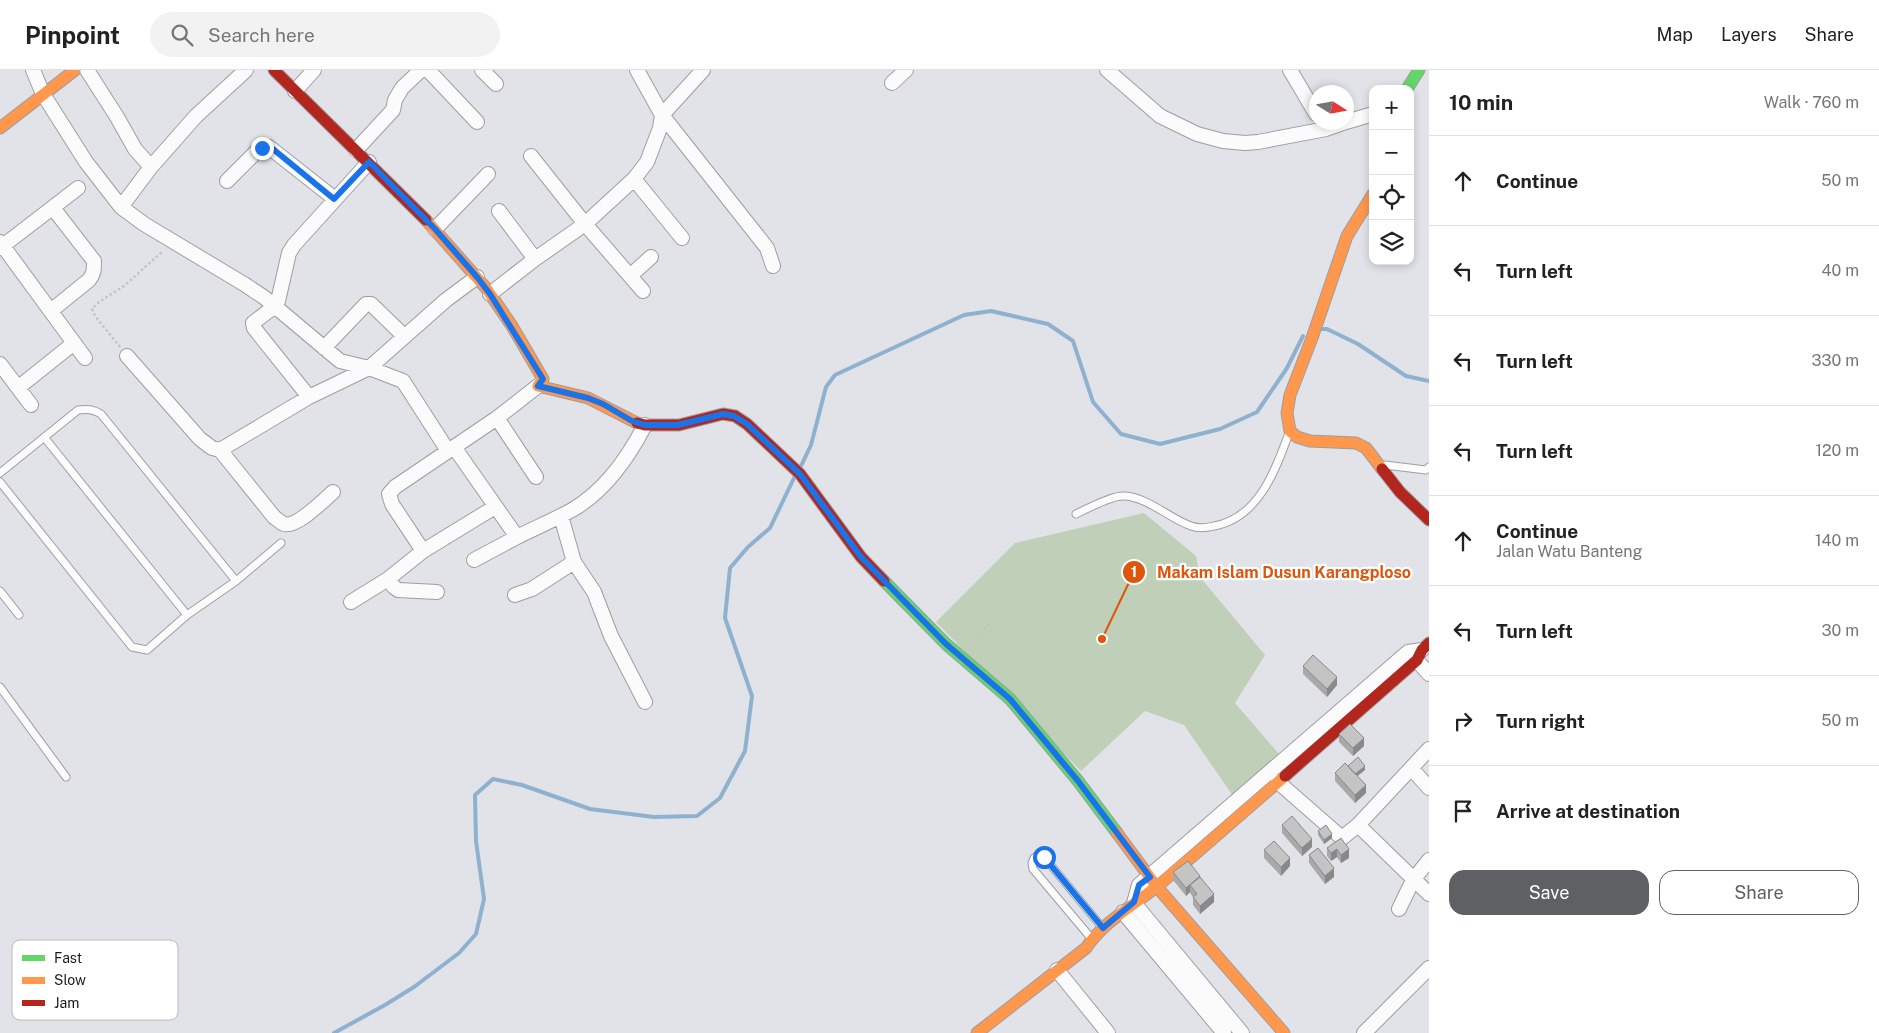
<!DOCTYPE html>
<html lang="en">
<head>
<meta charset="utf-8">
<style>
  :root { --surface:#fff; --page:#f2f2f2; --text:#222; --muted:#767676; --line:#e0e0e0; --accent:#5f6064 }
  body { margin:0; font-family:"Public Sans",sans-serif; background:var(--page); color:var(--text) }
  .controls { position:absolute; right:15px; top:15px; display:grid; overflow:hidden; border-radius:10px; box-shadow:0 2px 8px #0003 }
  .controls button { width:45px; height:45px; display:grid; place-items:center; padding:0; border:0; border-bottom:1px solid var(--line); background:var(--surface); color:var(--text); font:25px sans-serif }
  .compass { position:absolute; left:1309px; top:15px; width:45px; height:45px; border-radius:50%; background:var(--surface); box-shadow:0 2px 8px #0003; rotate:101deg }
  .stop { position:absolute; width:15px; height:15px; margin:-11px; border:4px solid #1a73e8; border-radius:50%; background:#fff }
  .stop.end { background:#1a73e8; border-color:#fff; box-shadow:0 1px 5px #0008 }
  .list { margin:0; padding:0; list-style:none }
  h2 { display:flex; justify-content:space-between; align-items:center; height:65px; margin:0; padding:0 20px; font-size:21px }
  h2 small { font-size:16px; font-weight:400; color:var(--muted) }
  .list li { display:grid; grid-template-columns:32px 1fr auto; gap:15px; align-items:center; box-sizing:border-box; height:90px; padding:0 20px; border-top:1px solid var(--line) }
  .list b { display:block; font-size:19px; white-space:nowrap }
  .list p { margin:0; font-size:16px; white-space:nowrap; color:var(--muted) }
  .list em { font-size:16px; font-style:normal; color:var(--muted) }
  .actions { display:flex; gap:10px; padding:15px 20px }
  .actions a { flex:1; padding:11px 0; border:1px solid var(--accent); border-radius:15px; text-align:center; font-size:18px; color:var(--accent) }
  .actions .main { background:var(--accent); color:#fff }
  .icon { flex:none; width:28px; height:28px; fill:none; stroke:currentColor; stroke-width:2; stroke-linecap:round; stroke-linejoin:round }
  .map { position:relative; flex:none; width:1429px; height:963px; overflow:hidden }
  header { display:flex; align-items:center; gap:30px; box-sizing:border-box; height:70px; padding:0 25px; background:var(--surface); border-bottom:1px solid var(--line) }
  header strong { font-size:24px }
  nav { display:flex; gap:28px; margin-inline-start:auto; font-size:18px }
  .search { width:350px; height:45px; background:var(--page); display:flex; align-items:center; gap:12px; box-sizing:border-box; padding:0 18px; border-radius:28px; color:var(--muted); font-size:19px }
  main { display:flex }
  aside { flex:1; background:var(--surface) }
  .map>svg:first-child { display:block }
</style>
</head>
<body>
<header>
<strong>Pinpoint</strong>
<div class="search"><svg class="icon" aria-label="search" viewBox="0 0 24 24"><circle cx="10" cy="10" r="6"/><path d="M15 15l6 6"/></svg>Search here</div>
<nav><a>Map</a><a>Layers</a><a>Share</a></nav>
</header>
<main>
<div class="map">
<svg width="1429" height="963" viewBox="0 0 1429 963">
  <rect width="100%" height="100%" fill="#e2e3e8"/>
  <path fill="#c0cfb7" d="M1144,443L1196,486L1200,507L1265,585L1235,633L1279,684L1233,726L1184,655L1145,641L1081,701L936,552L1015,473Z"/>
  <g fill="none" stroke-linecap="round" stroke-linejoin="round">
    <path stroke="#8fb1d0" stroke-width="4" d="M1321,259H1327L1358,274L1406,306L1429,311
      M801,396L811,375L826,317L835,305L964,245L991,241L1048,254L1073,271L1093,332L1121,364L1160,374L1220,359L1257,342L1287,298L1303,266
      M334,963L385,935L414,917L459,883L476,864L484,829L476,771L475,725L493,709L522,715L590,739L654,747L697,746L720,728L745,681L752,626L725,548L730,498L748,477L770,458L794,408"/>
    <defs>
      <path id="lane" d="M44,367L187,545
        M1385,395L1426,400L1429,397
        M0,403L78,340C87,339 93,339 101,344L236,511
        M0,412L132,577L147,580L187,545L236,511L281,473
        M1076,444C1086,439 1112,426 1122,426C1145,425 1170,449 1191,456C1199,459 1206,458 1214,456C1258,448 1275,402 1289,363
        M0,521L19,545
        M0,617L66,707
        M1091,868L1033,799L1032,793L1034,788L1039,784L1044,787L1102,857"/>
      <path id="street" d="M33,0L43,24L86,92L121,137L144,154L244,214L265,228L340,291L369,298L403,311L448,381
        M87,0L117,47L135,79L151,97
        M428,0L477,52
        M482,0L496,14
        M703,0L662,45L767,178L773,196
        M1107,0L1160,46L1197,64L1223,71L1245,73L1258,72L1326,59L1346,52
        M1290,0L1316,44
        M892,13L906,0
        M295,21L314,0
        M1346,52L1373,44
        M356,80L393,40L395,30L402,18L421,0
        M531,86L585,154L643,221
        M634,109L682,168
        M227,111L257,81L263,78L269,77L335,129
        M121,137L151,97L196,46L246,0
        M499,141L535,189
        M435,159L488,104
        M0,172L85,288
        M0,178L78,118
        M630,206L651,187
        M490,224L535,189L585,154L634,109L647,92L660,58L662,45L637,0
        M52,240L89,210C94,204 94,199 94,191L53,138
        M324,278L366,234H371L404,266
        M127,286L200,369L212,378L220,380L309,327L369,298L446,230L477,207
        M0,294L31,335
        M19,317L74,273
        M309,327L254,258L253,253L275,236L278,231L289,183L294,175L369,92
        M497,348L536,407
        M454,377L517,467C535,458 554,450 572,440C605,421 628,388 645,355
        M220,380L274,447C277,449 281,453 284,454C296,458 324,430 333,422
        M561,446L574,492L594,522L611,566L645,632
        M423,481L392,434L389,424L395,417L497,348L538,316
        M474,490L517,467
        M388,509L394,517L398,520L437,522
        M515,525L532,519L574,492
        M351,532L388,509L423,481L495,437
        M1411,584L1429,604
        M1411,698L1429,718
        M1278,712L1342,768L1358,755L1429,679
        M1358,755L1429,824
        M1399,839L1413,810L1429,790
        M1123,842L1224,963
        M1057,900L1108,963
        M1242,963L1134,833L1139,815L1408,582L1422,580
        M1364,963L1429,898"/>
      <path id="fast" d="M1407,19L1419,0
        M884,511L946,574L1010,629L1078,711L1117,763"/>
      <path id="slow" d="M0,58L75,0
        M1373,124L1347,166L1312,268L1290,325L1287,343L1290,361L1297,367L1310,371L1356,373L1366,378L1382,399
        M426,150L486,218L512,256L543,309L538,316L588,328L637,353
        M1117,763L1157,817L1284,963
        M977,963L1086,878C1105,850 1135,835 1161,813C1203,778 1243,742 1285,706"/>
      <path id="jam" d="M274,0L426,150
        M637,353L645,355H679L723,344L735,346L747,354L800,404L861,487L884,511
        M1382,399L1400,422L1429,450
        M1285,706L1417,590L1422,580L1429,573"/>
    </defs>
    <use href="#lane" stroke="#9d9ea2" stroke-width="9"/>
    <use href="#street" stroke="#9d9ea2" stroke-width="16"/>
    <use href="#fast" stroke="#9d9ea2" stroke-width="13"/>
    <use href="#slow" stroke="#9d9ea2" stroke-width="13"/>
    <use href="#jam" stroke="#9d9ea2" stroke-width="13"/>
    <path stroke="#c4c4c5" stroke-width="2.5" stroke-dasharray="2.5 2.5" stroke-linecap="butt" d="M120,277L95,246L92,239L99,232L124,216L163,181
      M969,573L995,549"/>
    <use href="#lane" stroke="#fbfbfc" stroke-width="7"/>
    <use href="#street" stroke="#fbfbfc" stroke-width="14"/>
    <use href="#fast" stroke="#63d668" stroke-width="11"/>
    <use href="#slow" stroke="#ff974d" stroke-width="11"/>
    <use href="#jam" stroke="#b3261e" stroke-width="11"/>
  </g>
  <path fill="#a9a9a9" d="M1303,596L1337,615L1327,627L1303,604Z
    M1339,664L1364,676L1353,686L1339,672Z
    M1365,700L1357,706L1366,723L1355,733L1335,711V703Z
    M1282,755L1312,777L1302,786L1282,763Z
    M1318,761L1332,768L1324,774L1318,765Z
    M1341,768L1349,788L1341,793L1337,787L1331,791L1327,786V778Z
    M1264,780L1290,796L1281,806L1264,788Z
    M1309,785L1334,807L1325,814L1309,793Z
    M1173,802L1200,807L1214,832L1200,844L1193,835V827L1190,823V822L1186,826L1173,810Z"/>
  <path fill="#89898a" d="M1337,607V615L1327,627V619Z
    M1364,668V676L1353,686V678Z
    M1365,696V700L1355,708V704Z
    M1366,715V723L1355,733V725Z
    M1332,764V768L1324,774V770Z
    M1312,769V777L1302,786V778Z
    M1337,779V787L1331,791V783Z
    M1349,779V788L1341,793V785Z
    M1290,788V796L1281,806V797Z
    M1334,798V807L1325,814V806Z
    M1200,806V814L1190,815V822L1186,826V818Z
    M1214,824V832L1200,844V836Z"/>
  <path fill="#c4c4c5" stroke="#89898a" d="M1313,585L1337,607L1327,619L1303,596Z
    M1350,654L1364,668L1353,678L1339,664Z
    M1358,687L1365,696L1355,704L1348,696Z
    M1345,693L1366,715L1355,725L1335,703Z
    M1292,746L1312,769L1302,778L1282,755Z
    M1326,755L1332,764L1324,770L1318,761Z
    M1341,768L1349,779L1341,785L1337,779L1331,783L1327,778Z
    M1274,771L1290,788L1281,797L1264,780Z
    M1318,778L1334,798L1325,806L1309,785Z
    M1188,791L1200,806L1186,818L1173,802Z
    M1200,807L1214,824L1200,836L1193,827L1197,824L1190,815Z"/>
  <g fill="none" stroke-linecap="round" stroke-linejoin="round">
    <path stroke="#1a73e8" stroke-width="6" d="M262,78L273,79L334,129L369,92L435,159L477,207L490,224L543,309L538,316L588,328L603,334L632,351L645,355H678L723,344L734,346L747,354L800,404L861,487L946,574L1010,629L1078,711L1150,807L1139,815L1134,832L1103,858L1044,787"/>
  </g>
  <rect x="12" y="870" width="166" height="80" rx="8" fill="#fff" stroke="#bababb" stroke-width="1"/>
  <rect x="22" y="885" width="23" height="6" fill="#63d668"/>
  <rect x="22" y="907" width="23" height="7" fill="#ff974d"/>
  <rect x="22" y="930" width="23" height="6" fill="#b3261e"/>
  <g font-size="14" fill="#191a1d">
    <text x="54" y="893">Fast</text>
    <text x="54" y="915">Slow</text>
    <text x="54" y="938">Jam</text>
  </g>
  <path fill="none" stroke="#de560d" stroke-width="2" d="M1102 569L1134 502"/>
  <g fill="#de560d" stroke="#fff" stroke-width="2">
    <circle cx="1102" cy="569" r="5"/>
    <circle cx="1134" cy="502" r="12"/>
  </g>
  <g font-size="15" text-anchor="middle" font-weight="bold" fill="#fff">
    <text x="1134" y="507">1</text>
  </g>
  <g font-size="16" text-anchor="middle" font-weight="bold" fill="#de560d" stroke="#fff" stroke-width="4.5" stroke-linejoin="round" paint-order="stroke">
    <text x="1284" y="508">Makam Islam Dusun Karangploso</text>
  </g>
</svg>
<div class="controls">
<button>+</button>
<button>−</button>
<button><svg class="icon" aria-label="locate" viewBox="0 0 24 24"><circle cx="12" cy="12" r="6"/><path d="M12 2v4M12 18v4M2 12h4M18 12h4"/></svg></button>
<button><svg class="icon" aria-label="layers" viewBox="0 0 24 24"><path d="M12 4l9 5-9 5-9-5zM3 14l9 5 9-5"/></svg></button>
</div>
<svg class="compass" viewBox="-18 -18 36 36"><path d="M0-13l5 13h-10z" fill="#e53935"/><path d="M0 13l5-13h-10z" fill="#767676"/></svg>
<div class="stop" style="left:1044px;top:787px"></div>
<div class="stop end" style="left:262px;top:78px"></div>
</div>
<aside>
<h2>10 min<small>Walk · 760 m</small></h2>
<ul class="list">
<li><svg class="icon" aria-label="ahead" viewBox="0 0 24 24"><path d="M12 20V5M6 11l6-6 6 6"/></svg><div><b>Continue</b></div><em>50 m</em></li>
<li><svg class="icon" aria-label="left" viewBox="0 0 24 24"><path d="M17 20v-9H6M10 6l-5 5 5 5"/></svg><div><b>Turn left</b></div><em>40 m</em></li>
<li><svg class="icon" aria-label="left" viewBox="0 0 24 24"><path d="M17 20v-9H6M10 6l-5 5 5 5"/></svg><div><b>Turn left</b></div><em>330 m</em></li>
<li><svg class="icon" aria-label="left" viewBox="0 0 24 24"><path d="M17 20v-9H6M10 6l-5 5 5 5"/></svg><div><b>Turn left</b></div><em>120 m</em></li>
<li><svg class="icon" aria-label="ahead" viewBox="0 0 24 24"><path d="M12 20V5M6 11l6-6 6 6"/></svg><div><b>Continue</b><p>Jalan Watu Banteng</p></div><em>140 m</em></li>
<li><svg class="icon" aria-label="left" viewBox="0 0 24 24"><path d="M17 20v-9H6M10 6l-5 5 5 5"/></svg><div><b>Turn left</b></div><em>30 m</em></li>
<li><svg class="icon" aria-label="right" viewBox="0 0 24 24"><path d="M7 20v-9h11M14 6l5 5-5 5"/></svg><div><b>Turn right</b></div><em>50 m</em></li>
<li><svg class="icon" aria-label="arrive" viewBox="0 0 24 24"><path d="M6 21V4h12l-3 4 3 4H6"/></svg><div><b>Arrive at destination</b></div></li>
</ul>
<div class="actions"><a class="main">Save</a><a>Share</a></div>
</aside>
</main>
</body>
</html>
